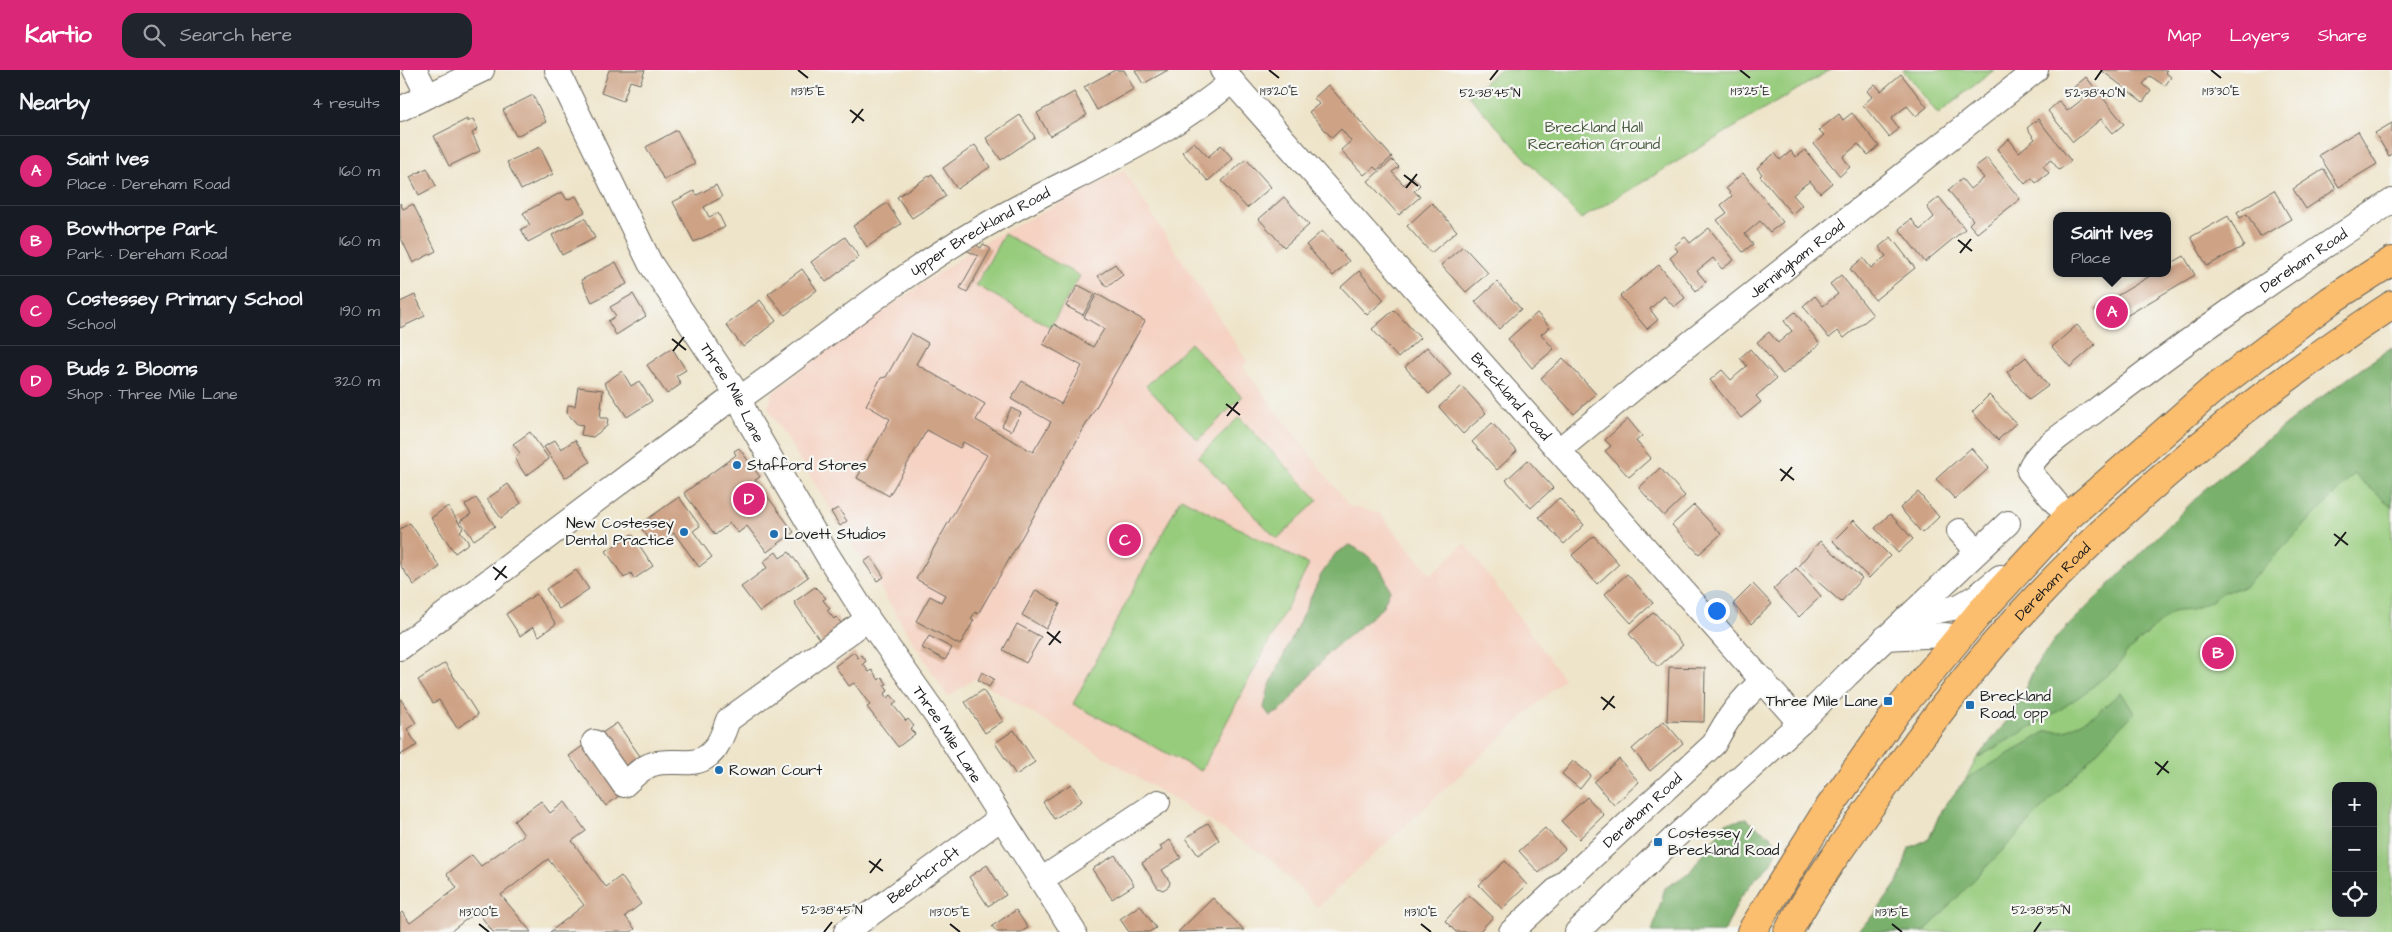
<!DOCTYPE html>
<html lang="en">
<head>
<meta charset="utf-8">
<style>
  :root { --surface:#171b24; --page:#20242c; --text:#f1f3f6; --muted:#9ea1a6; --line:#363941; --accent:#db2777 }
  body { margin:0; font-family:"Architects Daughter",sans-serif; background:var(--page); color:var(--text) }
  .controls { position:absolute; right:15px; bottom:15px; display:grid; overflow:hidden; border-radius:10px; box-shadow:0 5px 20px #0002 }
  .controls button { width:45px; height:45px; display:grid; place-items:center; padding:0; border:0; border-bottom:1px solid var(--line); background:var(--surface); color:var(--text); font:25px sans-serif }
  .you { position:absolute; left:1316px; top:540px; width:18px; height:18px; margin:-12px; border:4px solid #fff; border-radius:50%; background:#1a73e8; box-shadow:0 0 0 8px #1a73e833 }
  .badge { display:grid; place-items:center; width:32px; height:32px; border-radius:50%; background:var(--accent); color:#fff; font-size:16px; font-weight:700 }
  .pin { position:absolute; translate:-50% -50%; border:2px solid #fff; box-shadow:0 1px 5px #0006 }
  .popup { position:absolute; left:1653px; top:142px; width:118px; height:65px; box-sizing:border-box; display:grid; place-content:center; border-radius:10px; background:var(--surface); filter:drop-shadow(0 1px 4px #0005); font-size:16px; white-space:nowrap; color:var(--muted) }
  .popup b { font-size:19px; color:var(--text) }
  .popup::after { content:''; position:absolute; left:50%; top:100%; margin-left:-10px; border:10px solid transparent; border-top-color:var(--surface) }
  .list { margin:0; padding:0; list-style:none }
  h2 { display:flex; justify-content:space-between; align-items:center; height:65px; margin:0; padding:0 20px; font-size:21px }
  h2 small { font-size:16px; font-weight:400; color:var(--muted) }
  .list li { display:grid; grid-template-columns:32px 1fr auto; gap:15px; align-items:center; box-sizing:border-box; height:70px; padding:0 20px; border-top:1px solid var(--line) }
  .list b { display:block; font-size:19px; white-space:nowrap }
  .list p { margin:0; font-size:16px; white-space:nowrap; color:var(--muted) }
  .list em { font-size:16px; font-style:normal; color:var(--muted) }
  .icon { flex:none; width:28px; height:28px; fill:none; stroke:currentColor; stroke-width:2; stroke-linecap:round; stroke-linejoin:round }
  .map { position:relative; flex:none; width:1992px; height:862px; overflow:hidden }
  header { display:flex; align-items:center; gap:30px; box-sizing:border-box; height:70px; padding:0 25px; background:var(--accent); color:#fff }
  header strong { font-size:24px }
  nav { display:flex; gap:28px; margin-inline-start:auto; font-size:18px }
  .search { width:350px; height:45px; background:var(--page); display:flex; align-items:center; gap:12px; box-sizing:border-box; padding:0 18px; border-radius:15px; color:var(--muted); font-size:19px }
  main { display:flex }
  aside { flex:1; background:var(--surface) }
  .map>svg:first-child { display:block }
</style>
</head>
<body>
<header>
<strong>Kartio</strong>
<div class="search"><svg class="icon" aria-label="search" viewBox="0 0 24 24"><circle cx="10" cy="10" r="6"/><path d="M15 15l6 6"/></svg>Search here</div>
<nav><a>Map</a><a>Layers</a><a>Share</a></nav>
</header>
<main>
<aside>
<h2>Nearby<small>4 results</small></h2>
<ul class="list">
<li><span class="badge">A</span><div><b>Saint Ives</b><p>Place · Dereham Road</p></div><em>160 m</em></li>
<li><span class="badge">B</span><div><b>Bowthorpe Park</b><p>Park · Dereham Road</p></div><em>160 m</em></li>
<li><span class="badge">C</span><div><b>Costessey Primary School</b><p>School</p></div><em>190 m</em></li>
<li><span class="badge">D</span><div><b>Buds 2 Blooms</b><p>Shop · Three Mile Lane</p></div><em>320 m</em></li>
</ul>
</aside>
<div class="map">
<svg width="1992" height="862" viewBox="0 0 1992 862">
  <rect width="100%" height="100%" fill="#f6f6f2"/>
  <filter id="ink" filterUnits="userSpaceOnUse"><feTurbulence type="fractalNoise" baseFrequency=".02" numOctaves="2"/><feDisplacementMap in="SourceGraphic" scale="10" xChannelSelector="R" yChannelSelector="G"/><feConvolveMatrix kernelMatrix="1 2 1 2 8 2 1 2 1" color-interpolation-filters="sRGB"/></filter>
  <filter id="wash" filterUnits="userSpaceOnUse"><feTurbulence type="fractalNoise" baseFrequency=".0096" numOctaves="4" result="noise"/><feDisplacementMap in="SourceGraphic" scale="20" xChannelSelector="R" yChannelSelector="G"/><feGaussianBlur stdDeviation="1.12" result="paint"/><feColorMatrix in="noise" values="0 0 0 0 0 0 0 0 0 0 0 0 0 0 0 0 0 1.4 0 .05"/><feComposite in="paint" operator="in"/></filter>
  <g filter="url(#wash)">
    <rect width="100%" height="100%" fill="#eee4c9"/>
    <path fill="#f5d2c2" d="M724,101L847,291L843,297L949,436L979,443L1031,505L1065,473L1164,609L917,837L870,788L575,608L548,627L368,339L372,324L380,316L462,255L584,172Z"/>
    <path fill="#97cc7d" stroke="#5a744c" fill-rule="evenodd" d="M1099,0H1430L1181,149L1069,26Z
      M1503,0H1594L1538,44Z
      M604,164L680,206L650,257L576,215Z
      M790,273L842,327L798,370L746,316Z
      M1992,277V862H1456L1476,843L1499,810L1509,778L1529,769L1541,741L1566,709L1577,688L1614,642L1618,627L1622,626L1635,597L1655,569L1806,418L1912,334ZM1936,716H1973V843H1936Z
      M839,347L918,430L877,469L798,387Z
      M781,428L909,495L801,701L673,634Z"/>
    <path fill="#79b06c" stroke="#4a6644" d="M1992,277V437L1954,404L1845,517L1824,522L1810,532L1790,540L1772,542L1726,583L1717,597L1687,621L1657,642L1577,688L1614,642L1618,627L1622,626L1635,597L1655,569L1806,418L1912,334Z
      M950,475C973,487 981,496 990,520L982,538L928,583L891,629L880,641L870,646L864,638L869,617L921,505L936,483Z
      M1721,622L1734,643L1524,862H1456L1476,843L1499,810L1509,778L1529,769L1541,741L1566,709L1647,661H1665L1696,644Z
      M1346,749L1371,767L1378,776L1370,795L1354,810L1340,828L1324,862H1252L1265,818L1289,803L1326,753Z"/>
    <g id="blocks">
      <path fill="#cea285" d="M209,0H245L240,14L230,11L223,31L201,23Z
        M715,0H724L734,19L697,40L684,17Z
        M735,0H768L743,14Z
        M1701,0H1767L1765,2L1771,7L1765,16L1750,6L1743,14L1751,21L1743,32Z
        M1501,4L1527,37L1516,46L1507,36L1499,42L1491,49L1499,59L1489,67L1463,35L1472,27L1467,21L1475,14L1481,21Z
        M1686,7L1724,54L1713,63L1701,49L1673,72L1648,41L1659,31L1667,41L1683,29L1673,18Z
        M928,15L992,87L977,100L974,97L964,105L941,80L951,71L941,59L932,68L909,42L919,34L914,28Z
        M674,22L687,45L650,66L637,43Z
        M133,25L146,52L116,66L103,40Z
        M1452,43L1479,76L1468,85L1458,74L1443,87L1450,97L1440,106L1414,74L1424,65L1419,60L1439,44L1443,50Z
        M620,45L635,67L601,90L586,68Z
        M67,49V52L73,49L78,59L72,63L80,81L49,96L34,66Z
        M1638,49L1671,91L1659,100L1651,90L1643,96L1649,103L1636,113L1632,108L1625,114L1597,79L1609,69L1619,82L1635,69L1627,58Z
        M1992,53V83L1989,86L1975,63Z
        M277,60L295,94L264,110L246,77Z
        M1958,61L1977,94L1939,117L1919,85Z
        M794,72L808,87L821,75L833,89L808,111L782,82Z
        M575,75L590,97L557,119L543,98Z
        M140,77L153,104L121,120L107,92Z
        M1405,80L1432,113L1420,123L1410,111L1402,117L1393,125L1402,135L1392,144L1360,106L1362,104L1357,98L1375,83L1380,90L1391,81L1395,87Z
        M1587,88L1620,129L1577,163L1569,154L1573,150L1548,120L1562,109L1570,119L1584,108L1575,97Z
        M846,89L871,117L847,138L822,111Z
        M992,90L999,97L992,102L1004,115L1013,107L1020,115L1014,121L1020,127L999,145L968,111Z
        M27,98L36,116L19,125L10,107Z
        M1924,99L1936,119L1906,139L1893,119Z
        M1343,103L1383,152L1370,162L1360,151L1345,164L1353,174L1343,182L1317,150L1327,143L1321,135L1332,126L1326,118Z
        M532,104L546,126L512,148L497,127Z
        M316,115L322,127L304,137L309,147L318,143L325,157L294,172L273,132L294,121L297,125Z
        M1874,120L1891,149L1860,167L1847,144L1840,148L1837,142Z
        M162,122L167,130L176,126L185,142L128,172L121,159L130,155L123,143Z
        M884,127L909,155L884,177L859,149Z
        M1539,127L1565,159L1525,192L1499,159L1511,149L1520,160L1534,147L1527,137Z
        M0,133L3,139L13,134L36,181L13,193L0,166Z
        M487,133L501,154L467,177L453,156Z
        M1032,133L1057,161L1031,183L1007,156Z
        M1828,146L1844,176L1807,196L1791,167Z
        M185,148L195,168L162,185L152,165Z
        M1309,158L1334,190L1322,199L1313,188L1297,201L1306,212L1296,221L1270,188L1278,181L1274,176L1285,167L1290,173Z
        M922,161L949,191L933,206L906,175Z
        M445,167L459,187L426,212L411,192Z
        M1491,167L1515,198L1475,230L1450,199L1463,188L1471,198L1486,186L1479,177Z
        M571,172L581,178L583,174L591,179L567,222L560,218L578,186L566,180Z
        M1063,176L1088,203L1066,222L1041,195Z
        M1784,186L1795,205L1706,258L1695,239L1755,203H1767V196Z
        M216,192L227,214L192,232L181,210Z
        M715,194L723,205L707,217L698,206Z
        M1259,195L1285,228L1274,237L1264,226L1250,239L1258,250L1247,259L1220,226Z
        M402,199L417,220L385,245L368,224Z
        M959,201L984,230L967,245L941,217Z
        M1441,205L1473,245L1444,268L1438,261L1429,268L1403,236L1415,226L1423,236L1438,224L1430,214Z
        M1097,212L1121,239L1099,259L1075,232Z
        M678,215L695,224L683,245L666,236Z
        M233,224L246,246L216,265L208,251L216,246L210,237Z
        M697,224L745,251L578,544L575,542L571,549L574,550L560,575L516,551L530,526L541,532L545,525L516,509L587,385L563,372L560,378L527,360L489,426L457,408L490,349L466,335L481,308L486,307L511,263L528,273L516,294L585,334L576,350L633,382L651,352L611,329L622,311L661,334L682,296L643,274L654,254L693,277L704,259L684,247Z
        M15,225L25,246L0,258V232Z
        M360,230L376,251L343,277L326,255Z
        M994,240L1020,268L998,288L972,259Z
        M1395,242L1420,274L1383,304L1357,272L1369,262L1378,273L1392,261L1384,251Z
        M1137,243L1150,257L1141,264L1154,279L1132,298L1108,269Z
        M1677,255L1695,275L1670,297L1652,277Z
        M1027,277L1051,304L1029,324L1005,297Z
        M272,278L286,300L276,306L281,314L267,324L247,295Z
        M1350,279L1376,309L1356,326L1361,332L1341,348L1310,310L1322,300L1331,310L1347,296L1340,288Z
        M1626,287L1648,316L1629,330L1607,302Z
        M1163,288L1196,324L1174,344L1141,308Z
        M222,301L231,316L239,311L252,331L227,347L204,313Z
        M1062,316L1086,343L1063,364L1039,337Z
        M178,317L203,320L200,348H208L207,356L193,367L181,365L183,355L177,354L167,343L168,335L175,336Z
        M1589,325L1616,353L1598,370L1572,342Z
        M611,338L621,343L611,361L602,356Z
        M1228,349L1242,366L1236,371L1251,388L1229,407L1205,381L1211,376L1205,370Z
        M1092,353L1117,381L1097,400L1072,372Z
        M130,362L149,389L126,406L115,389L120,383L113,374Z
        M155,370L161,379L175,370L190,392L165,408L144,377Z
        M339,378L360,407L355,410L394,462L367,482L347,456L338,463L330,453L315,465L284,423L336,385L334,381Z
        M1571,378L1589,398L1555,429L1536,409Z
        M1128,390L1153,418L1131,438L1106,410Z
        M1260,398L1285,426L1264,446L1239,418Z
        M108,414L121,433L101,448L87,429Z
        M1518,422L1539,447L1522,463L1500,438Z
        M279,427L300,456L293,461L312,487L299,497L274,463L255,477L239,455Z
        M76,428L95,456L74,470L60,451L71,444L65,435Z
        M1159,428L1184,455L1164,474L1139,447Z
        M1294,435L1321,464L1299,484L1272,455Z
        M48,436L63,459L60,461L69,473L55,483L31,448Z
        M438,438L447,451L440,456L431,442Z
        M1490,444L1513,469L1498,483L1475,458Z
        M1454,450L1490,486L1469,508L1433,471Z
        M10,453L40,497L14,515L0,495V459Z
        M232,464L253,496L234,509L231,503L224,508L206,481Z
        M1194,466L1219,494L1197,514L1172,485Z
        M1420,471L1462,508L1441,532L1399,495Z
        M376,482L380,488L389,482L408,507L360,542L341,517L367,498L363,492Z
        M471,487L484,507L477,511L464,492Z
        M1396,498L1421,526L1399,547L1373,519Z
        M176,500L189,519L159,539L146,519Z
        M1227,504L1253,533L1231,553L1205,524Z
        M1353,514L1372,534L1351,554L1333,534Z
        M415,517L426,528L423,530L430,539L427,540L434,549L436,547L442,554L423,575L394,532Z
        M636,520L660,534L646,559L622,545Z
        M136,524L156,554L139,566L133,557L120,566L106,544Z
        M1254,542L1283,575L1258,597L1229,564Z
        M617,554L641,567L626,593L603,580Z
        M529,566L552,578L545,590L522,578Z
        M454,582L458,588L461,585L466,591L463,594L469,602L472,600L479,610L482,607L487,614L484,615L488,621L484,624L487,628L491,625L497,632L493,635L506,651L508,649L514,656L510,659L515,664L498,677L467,637L470,635L454,613L449,616L435,596Z
        M45,593L78,645L57,658L39,630L33,633L18,610Z
        M1269,597L1305,598L1304,652L1267,651Z
        M582,602L594,609L589,617L578,610Z
        M583,620L603,651L585,663L565,632Z
        M0,628L16,653L7,659L17,675L0,685Z
        M1264,651L1283,673L1250,701L1232,679Z
        M217,653L242,689L227,700L202,663Z
        M614,660L635,692L616,705L595,673Z
        M184,675L220,725L206,736L169,686Z
        M1219,689L1239,712L1214,735L1194,712Z
        M1173,691L1191,705L1180,719L1162,704Z
        M671,714L682,731L654,749L643,732Z
        M1187,727L1204,745L1179,769L1161,751Z
        M141,731L150,743L165,732L186,761L172,771L206,817L221,806L241,834L225,846L235,859L231,862H150L184,835L148,789L101,825L131,862H93L77,841L50,862H0V844L2,842L10,853L57,818L47,804L72,785L81,796L124,765L114,751Z
        M808,753L819,770L798,785L786,768Z
        M1145,758L1165,779L1139,803L1119,781Z
        M770,770L781,788L762,800L770,812L769,816L763,820L758,818L742,793L762,780L760,776Z
        M715,785L734,815L712,829L692,799Z
        M1105,791L1127,815L1102,839L1079,815Z
        M587,795L606,825L588,836L569,807Z
        M1069,825L1093,847L1079,862H1056L1045,851Z
        M813,828L844,860L778,862Z
        M740,835L756,858L749,862H729L720,849Z
        M616,840L628,858L621,862H597L592,856Z"/>
    </g>
  </g>
  <g filter="url(#ink)">
    <use href="#blocks" fill-opacity="0" stroke="#666259" stroke-width="1"/>
    <g fill="none" stroke-linecap="round" stroke-linejoin="round">
      <defs>
        <g id="street">
          <path d="M15,0L28,26"/>
          <path id="s1" d="M157,0L250,193L337,324L350,353L428,486L468,549L538,648L674,862"/>
          <path id="s2" d="M822,0L1400,653"/>
          <path d="M0,39L82,0"/>
          <path id="s3" d="M339,329C420,272 495,208 581,158C664,109 759,74 832,11"/>
          <path id="s4" d="M1159,380L1256,300L1636,0"/>
          <path id="s5" d="M1668,447L1629,401C1634,380 1678,354 1695,341C1791,266 1891,198 1992,131"/>
          <path d="M1559,461L1577,481"/>
          <path d="M1508,547L1558,537L1577,526L1600,507"/>
          <path d="M1485,568L1544,565L1559,567"/>
          <path d="M0,578L337,324"/>
          <path d="M194,672L224,715C233,707 242,697 253,694C265,690 280,693 292,692C315,690 322,667 328,650L468,549"/>
          <path d="M641,810L758,732"/>
          <path id="s6" d="M446,862L601,748"/>
          <path id="s7" d="M1111,862L1314,674C1328,647 1340,631 1363,610"/>
          <path d="M1177,862L1273,769L1400,653L1447,605L1608,453"/>
        </g>
        <g id="highway">
          <path d="M1351,862L1424,745L1496,643L1582,540L1668,447L1810,322L1931,230L1992,191"/>
          <path id="s8" d="M1388,862C1414,814 1446,770 1478,726C1523,662 1570,599 1623,542C1732,424 1858,323 1992,235"/>
        </g>
      </defs>
      <use href="#street" stroke="#666259" stroke-width="26"/>
      <use href="#highway" stroke="#666259" stroke-width="30"/>
      <use href="#street" stroke="#fff" stroke-width="24"/>
      <use href="#highway" stroke="#fbbd6e" stroke-width="28"/>
    </g>
  </g>
  <path fill="none" stroke="#1c1c1c" stroke-width="2" d="M398,0L408,8M869,0L879,8M1340,0L1350,8M1811,0L1821,8M1090,10L1098,0M1695,10L1702,0M450,40L464,51M452,53L463,39M1004,105L1018,116M1006,118L1017,104M1558,170L1572,181M1560,183L1571,169M272,269L286,280M273,281L284,267M826,334L840,345M827,346L838,332M1380,399L1394,410M1381,411L1392,397M1934,464L1948,475M1935,476L1946,462M93,497L107,508M95,510L106,496M647,562L661,573M649,575L660,561M1201,627L1215,638M1203,640L1214,626M1755,692L1769,703M1757,705L1768,691M469,791L483,801M470,803L481,789M79,854L89,862M550,854L560,862M1021,854L1031,862M1492,854L1502,862M424,862L432,852M1634,862L1641,852"/>
  <g fill="#1f6fb2" stroke="#f6f6f2" stroke-width="2">
    <circle cx="337" cy="395" r="5"/>
    <circle cx="284" cy="462" r="5"/>
    <circle cx="374" cy="464" r="5"/>
    <rect x="1483" y="626" width="10" height="10" rx="2.5"/>
    <rect x="1565" y="630" width="10" height="10" rx="2.5"/>
    <circle cx="319" cy="700" r="5"/>
    <rect x="1253" y="767" width="10" height="10" rx="2.5"/>
  </g>
  <g text-anchor="middle" dominant-baseline="central" stroke-width="4.5" stroke-linejoin="round" paint-order="stroke">
    <g font-size="15" fill="#475a3e" stroke="#f6f6f2">
      <text x="1194" y="57">Breckland Hall<tspan x="1194" dy="17">Recreation Ground</tspan></text>
    </g>
    <g font-size="15" fill="#1c1c1c" stroke="#f6f6f2">
      <text stroke="none"><textPath href="#s3" startOffset="294">Upper Breckland Road</textPath></text>
      <text stroke="none"><textPath href="#s4" startOffset="305">Jerningham Road</textPath></text>
      <text stroke="none"><textPath href="#s5" startOffset="408">Dereham Road</textPath></text>
      <text stroke="none"><textPath href="#s1" startOffset="368">Three Mile Lane</textPath></text>
      <text stroke="none"><textPath href="#s2" startOffset="436">Breckland Road</textPath></text>
      <text stroke="none"><textPath href="#s8" startOffset="440">Dereham Road</textPath></text>
      <text stroke="none"><textPath href="#s1" startOffset="772">Three Mile Lane</textPath></text>
      <text stroke="none"><textPath href="#s7" startOffset="179">Dereham Road</textPath></text>
      <text stroke="none"><textPath href="#s6" startOffset="96">Beechcroft</textPath></text>
    </g>
    <g font-size="15" fill="#1c1c1c" stroke="#f6f6f2" text-anchor="start">
      <text x="347" y="395">Stafford Stores</text>
      <text x="274" y="453" text-anchor="end">New Costessey<tspan x="274" dy="17">Dental Practice</tspan></text>
      <text x="384" y="464">Lovett Studios</text>
      <text x="1580" y="626">Breckland<tspan x="1580" dy="17">Road, opp</tspan></text>
      <text x="1478" y="631" text-anchor="end">Three Mile Lane</text>
      <text x="329" y="700">Rowan Court</text>
      <text x="1268" y="763">Costessey /<tspan x="1268" dy="17">Breckland Road</tspan></text>
    </g>
  </g>
  <g font-size="12" text-anchor="middle" fill="#1c1c1c" stroke="#f6f6f2" stroke-width="4.5" stroke-linejoin="round" paint-order="stroke">
    <text x="408" y="25">1°13'15"E</text>
    <text x="879" y="25">1°13'20"E</text>
    <text x="1350" y="25">1°13'25"E</text>
    <text x="1821" y="25">1°13'30"E</text>
    <text x="1090" y="27">52°38'45"N</text>
    <text x="1695" y="27">52°38'40"N</text>
    <text x="432" y="844">52°38'45"N</text>
    <text x="1641" y="844">52°38'35"N</text>
    <text x="79" y="846">1°13'00"E</text>
    <text x="550" y="846">1°13'05"E</text>
    <text x="1021" y="846">1°13'10"E</text>
    <text x="1492" y="846">1°13'15"E</text>
  </g>
</svg>
<div class="controls">
<button>+</button>
<button>−</button>
<button><svg class="icon" aria-label="locate" viewBox="0 0 24 24"><circle cx="12" cy="12" r="6"/><path d="M12 2v4M12 18v4M2 12h4M18 12h4"/></svg></button>
</div>
<div class="you"></div>
<div class="pin badge" style="left:1712px;top:242px">A</div>
<div class="popup"><b>Saint Ives</b>Place</div>
<div class="pin badge" style="left:1818px;top:583px">B</div>
<div class="pin badge" style="left:725px;top:470px">C</div>
<div class="pin badge" style="left:349px;top:429px">D</div>
</div>
</main>
</body>
</html>
